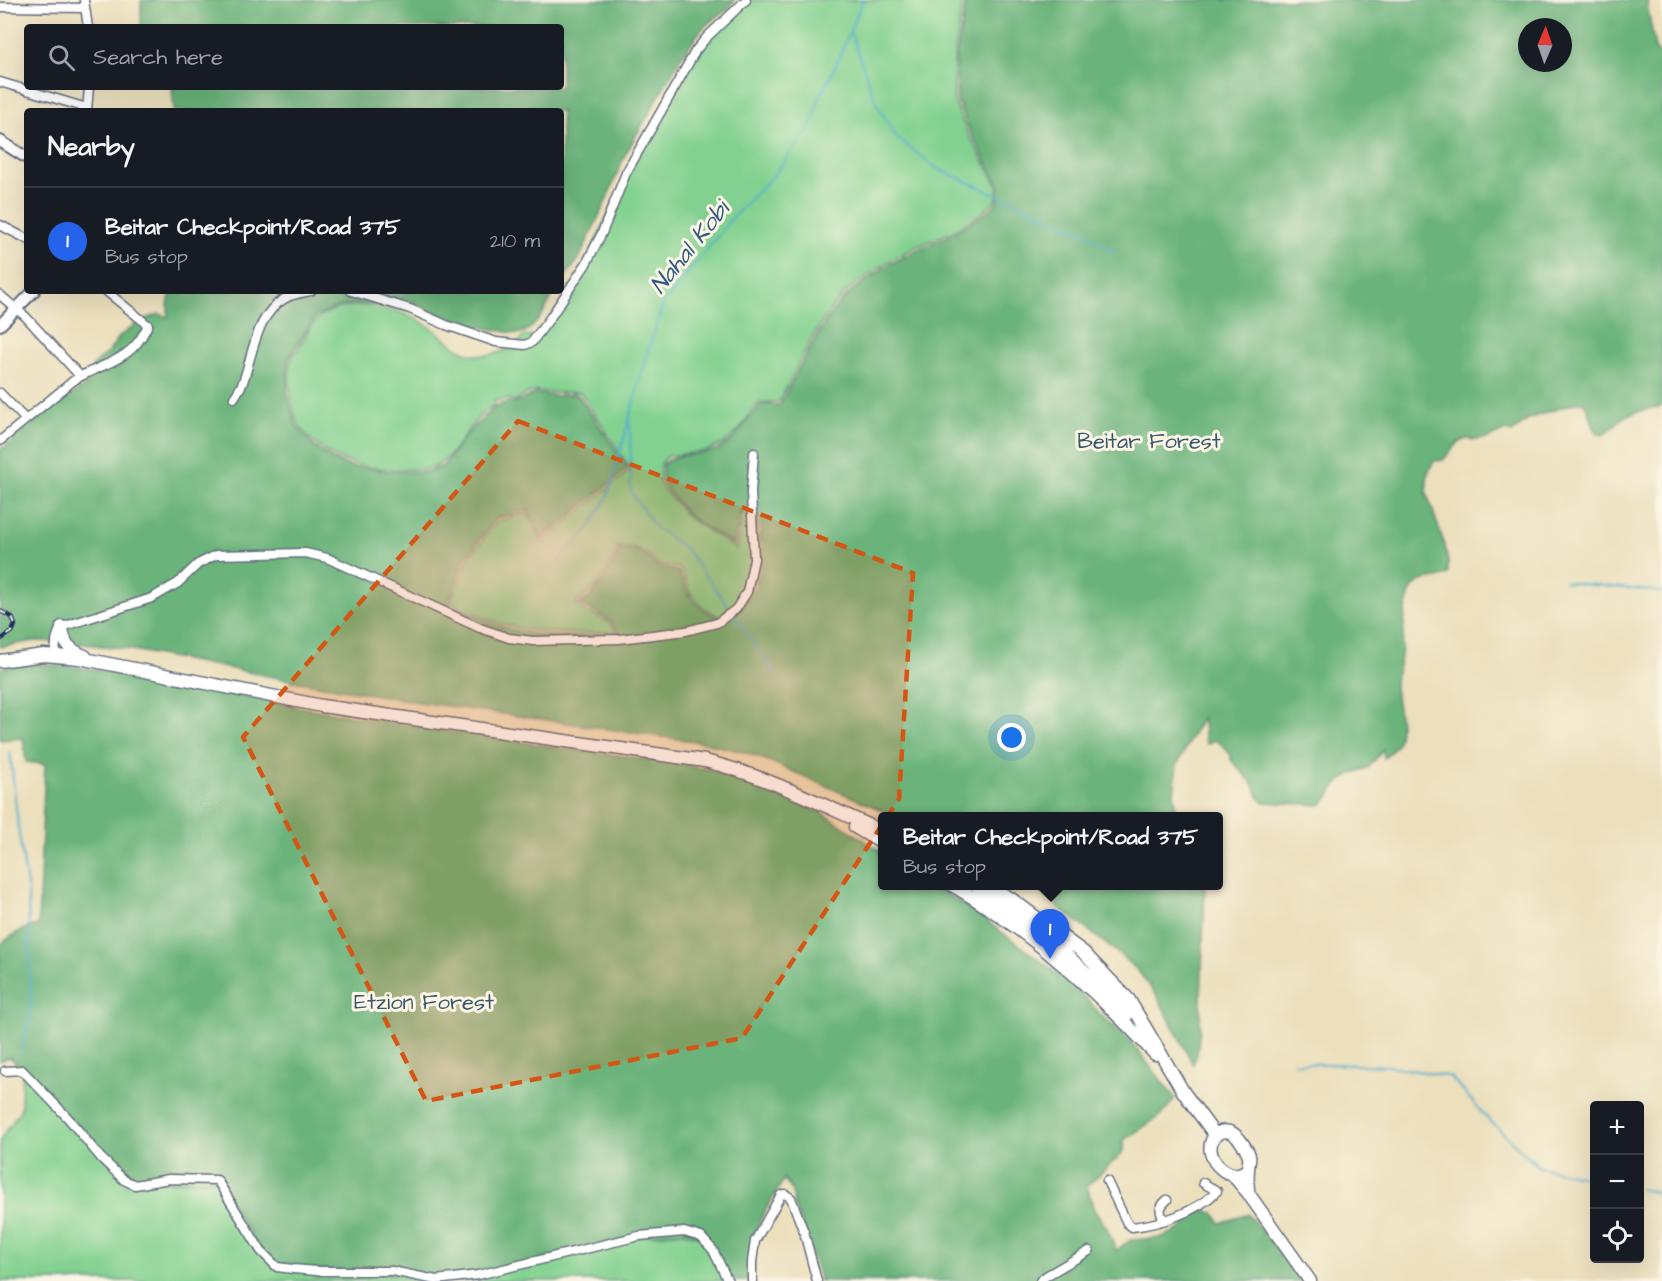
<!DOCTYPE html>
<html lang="en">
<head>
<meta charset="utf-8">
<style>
  :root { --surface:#171b24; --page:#242831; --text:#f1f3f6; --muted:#9ea1a6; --line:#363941; --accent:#2563eb }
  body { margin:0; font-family:"Architects Daughter",sans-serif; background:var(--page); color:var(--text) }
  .controls { position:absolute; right:18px; bottom:18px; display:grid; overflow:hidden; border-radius:6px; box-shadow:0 6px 24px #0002 }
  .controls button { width:54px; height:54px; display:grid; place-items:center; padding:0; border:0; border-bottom:2px solid var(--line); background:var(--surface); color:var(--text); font:30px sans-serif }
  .compass { position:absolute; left:1518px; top:18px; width:54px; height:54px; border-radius:50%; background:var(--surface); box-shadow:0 6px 24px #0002; rotate:2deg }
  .you { position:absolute; left:1012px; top:738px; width:21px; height:21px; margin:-15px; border:4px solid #fff; border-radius:50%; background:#1a73e8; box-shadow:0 0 0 9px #1a73e833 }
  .badge { display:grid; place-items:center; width:39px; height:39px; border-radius:50%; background:var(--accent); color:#fff; font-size:20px; font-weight:700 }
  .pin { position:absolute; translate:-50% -50px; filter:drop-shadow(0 2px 3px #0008) }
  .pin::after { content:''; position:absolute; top:32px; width:21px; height:18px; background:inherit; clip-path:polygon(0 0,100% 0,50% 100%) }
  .popup { position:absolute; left:878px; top:812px; width:345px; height:78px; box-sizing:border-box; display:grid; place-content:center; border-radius:6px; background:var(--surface); filter:drop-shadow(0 2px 4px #0005); font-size:20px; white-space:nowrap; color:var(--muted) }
  .popup b { font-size:22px; color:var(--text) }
  .popup::after { content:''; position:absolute; left:50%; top:100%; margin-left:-12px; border:12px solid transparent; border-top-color:var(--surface) }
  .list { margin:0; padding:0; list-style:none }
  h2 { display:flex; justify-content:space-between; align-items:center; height:78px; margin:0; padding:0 24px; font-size:26px }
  h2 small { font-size:20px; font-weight:400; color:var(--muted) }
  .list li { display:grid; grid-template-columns:39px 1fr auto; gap:18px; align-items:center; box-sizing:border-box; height:108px; padding:0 24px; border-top:2px solid var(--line) }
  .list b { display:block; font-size:22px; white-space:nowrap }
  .list p { margin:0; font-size:20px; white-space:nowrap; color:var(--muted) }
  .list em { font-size:20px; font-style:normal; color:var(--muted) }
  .icon { flex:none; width:33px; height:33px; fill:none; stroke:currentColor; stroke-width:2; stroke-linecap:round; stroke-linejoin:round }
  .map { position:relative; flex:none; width:1662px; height:1281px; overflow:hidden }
  .search { position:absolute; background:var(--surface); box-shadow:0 6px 24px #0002; left:24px; top:24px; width:540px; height:66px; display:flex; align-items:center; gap:15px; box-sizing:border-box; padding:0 21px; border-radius:6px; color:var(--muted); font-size:22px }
  .panel { position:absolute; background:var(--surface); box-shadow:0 6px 24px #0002; left:24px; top:108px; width:540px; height:186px; border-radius:6px }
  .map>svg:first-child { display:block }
</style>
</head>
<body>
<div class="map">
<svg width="1662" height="1281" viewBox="0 0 1662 1281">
  <rect width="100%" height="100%" fill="#fcf5e5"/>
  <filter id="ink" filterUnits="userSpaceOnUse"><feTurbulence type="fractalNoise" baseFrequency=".0167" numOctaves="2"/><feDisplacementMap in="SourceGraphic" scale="12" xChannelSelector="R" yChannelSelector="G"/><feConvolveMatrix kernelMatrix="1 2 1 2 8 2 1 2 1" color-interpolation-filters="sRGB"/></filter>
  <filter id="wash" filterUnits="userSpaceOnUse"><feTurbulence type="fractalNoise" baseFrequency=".008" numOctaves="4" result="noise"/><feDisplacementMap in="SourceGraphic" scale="24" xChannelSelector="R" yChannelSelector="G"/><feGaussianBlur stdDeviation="1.35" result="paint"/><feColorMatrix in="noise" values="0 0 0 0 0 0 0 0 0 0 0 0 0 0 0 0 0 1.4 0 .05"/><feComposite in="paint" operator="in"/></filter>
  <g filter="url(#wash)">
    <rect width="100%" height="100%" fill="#ebdfbc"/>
    <path fill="#83d190" stroke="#4f8077" stroke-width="1.5" d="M749,0H963L954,58V100L966,130L997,185V197L992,204L979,215L954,231L913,248L878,268L847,291L830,310L812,338L779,402H761L753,409L740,429L723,444L706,451L668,456L661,463L659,483L667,494L690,519L736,549L743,511L749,508L757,506C759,535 764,571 746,596C740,604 729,610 720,617C705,609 694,602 687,586C685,581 683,573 680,569C675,565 667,568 662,566C655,564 653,558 648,554C640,546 628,546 617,547C610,563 603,583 588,594C584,597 580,599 576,603L585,610L610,623L615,632C578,634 544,635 507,625C488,620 468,611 450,603L468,559L498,521L527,513L542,543L631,469L581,393L575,392L554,393L536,391L528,393L515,401L508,399L494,401L495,405C468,417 456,463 428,469C424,470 419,469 414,469C377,470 336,467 309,437C306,433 300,428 298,423C295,417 294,408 292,401C289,393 288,368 291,360C292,357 296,352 298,349C304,340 310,325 318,318C350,295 400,307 430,327C441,334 455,349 467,353C485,360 514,351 524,336H536L572,290L634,160L692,62L709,36Z
      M22,1070L201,1180L639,1236L684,1232L701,1237L728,1281H0V1140L21,1109Z"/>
    <path fill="#6ab37a" stroke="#42716c" stroke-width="1.5" fill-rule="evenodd" d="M141,0H735L727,10L711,21L701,30L682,56L624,157L606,201L579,259L561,281V111H174L172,87H561V27H141Z
      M966,0H1648L1647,4L1655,48L1662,58V406C1650,409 1633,411 1623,418C1616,423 1611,430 1603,435L1596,433L1588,409L1583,402L1575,403L1530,418L1512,433L1505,430L1489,438L1476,440L1466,439L1459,442L1443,460L1434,461L1427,475V494L1445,546L1448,562V574C1436,582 1423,576 1414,586C1403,598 1404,643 1400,662C1399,669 1395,674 1395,680C1394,701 1405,724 1397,744C1394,749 1388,754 1384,758L1383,750L1369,767L1349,775L1337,784L1328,798L1321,805L1263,802L1258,796L1254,785L1231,760V755L1221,744L1215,740L1206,744L1202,717L1177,765L1174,794L1176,805L1174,810L1176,816H895L771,762L747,753L706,743L412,701L300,682L122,648L64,642L34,641L0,647V450L50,410L86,385L93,367L101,358L108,353L120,336L140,321L159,314L168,317V305L171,291H555C546,307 537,331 517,334L465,324L435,313L406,299L375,304H351L333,309L315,317L288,360L287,393L296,425L314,446L331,458L349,466L388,471L427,472L443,466L469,432L486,415L498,405L508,402L515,403L536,393L554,396L575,394L580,397L628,468L542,539L528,510L497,518L465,558L447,605C466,612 484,621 503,627C541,639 580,637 619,634L612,622L580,603L590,597L605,579L619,550C629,548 639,549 647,556C651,560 654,566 661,568C667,571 673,568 679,572C687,597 695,606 718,618C728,612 742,605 749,596C768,572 762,532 759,503L748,505L741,510L734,545L691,518L669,493L662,482L663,464C678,450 705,459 725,445C742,434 747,416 762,404L780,405L814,340L832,312L849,293L880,270L914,251L955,233L980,217L994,206L999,197V185L969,130L957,100L956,58ZM1527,27H1563V63H1527Z
      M24,664C113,666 198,688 284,704C414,728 545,746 675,763L712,770L753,783L824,814L882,852V886H934L963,904L1044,963L1076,988L1107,1021L1127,1037L1175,1098L1163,1114L1124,1140V1152L1087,1186L1094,1210L1106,1226L1116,1250L1131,1240L1160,1238L1181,1229L1192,1213L1202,1210L1213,1212L1220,1223L1248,1214L1302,1281H820L794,1203L792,1190L784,1179C772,1201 755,1222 752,1248C751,1258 753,1270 754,1281H728L701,1237L684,1232L639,1236L478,1275L417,1276L277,1267L261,1251L217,1180L129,1183L10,1057L0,1061V945C12,935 22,928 38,925L45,764L26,762L23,738L0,740V668Z
      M1031,886H1205L1200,1029L1197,1055L1193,1064L1158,998L1139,972L1123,957Z"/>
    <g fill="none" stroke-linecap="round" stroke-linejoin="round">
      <path stroke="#4fadce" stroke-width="2" d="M851,33L876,103L897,138L938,169L1089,235L1115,253
        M630,423L631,492L655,527L686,549L731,610
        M558,562L589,528L608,496L646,358L663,304L731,219L772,177L811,127L818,101L837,63L863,0
        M1564,582L1662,592
        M734,615L776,674
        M10,752L19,835L28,891L31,1011L21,1052
        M1294,1063L1390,1066L1451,1077L1484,1115L1539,1167L1594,1179
        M1640,1189L1662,1194"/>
    </g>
  </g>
  <g filter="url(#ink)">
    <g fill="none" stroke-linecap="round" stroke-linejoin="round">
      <defs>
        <path id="minor" d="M84,0L88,27
          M0,7L85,8
          M0,82L87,108
          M87,111L89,87
          M0,225L27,239
          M351,291L410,309L446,325L496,342L525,345L532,342L550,318L586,264L602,233L626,173L696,50L707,37L746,0
          M0,295L26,317L80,376
          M0,393L25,419
          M234,398C237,393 241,387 243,382C253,354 256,315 284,299C292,294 302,293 311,291
          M0,441L73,381C93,367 122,363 138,342C142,337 145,331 148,325L106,291
          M55,656C56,646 55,635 62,627L152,598L178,583L198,564L216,555L305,553L327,558L480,628L509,638L533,641L619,639L686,631L717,623L736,609L747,592L754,559L751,492L754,453
          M5,1071L22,1070L68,1118L101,1158L124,1180L135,1185L169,1179L217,1180L261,1251L277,1267L293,1269L316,1271H392L436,1280L478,1275L639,1236L684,1232L701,1237L713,1250L728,1281
          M1107,1181L1127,1223L1132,1227C1160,1224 1197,1212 1217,1191L1203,1183
          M1164,1220C1159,1211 1159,1207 1167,1200
          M752,1281V1262L755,1241L781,1195L785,1194L791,1198L804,1232L817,1281
          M1040,1281L1046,1276L1089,1251"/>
        <path id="tertiary" d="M0,141L27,158
          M0,325L34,291"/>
        <path id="primary" d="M62,627C63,643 70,651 85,656
          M0,661L44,655L79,658L322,706L705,761C767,776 824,806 882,831
          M855,827L882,843
          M954,886C1029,930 1096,990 1155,1054
          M977,886L1048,938L1108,993L1127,1015
          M988,886L1010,898L1083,952L1129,1000L1184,1093L1215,1135
          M1248,1169C1240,1176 1232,1176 1223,1170C1195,1149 1220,1115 1240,1140C1243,1145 1248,1150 1249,1156C1250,1160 1248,1165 1248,1170C1247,1177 1248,1185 1248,1193
          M1232,1174L1248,1193L1310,1281"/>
      </defs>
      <use href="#minor" stroke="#646d7f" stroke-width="11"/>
      <use href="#tertiary" stroke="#646d7f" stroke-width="14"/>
      <use href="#primary" stroke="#646d7f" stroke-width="15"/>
      <use href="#minor" stroke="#fff" stroke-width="8"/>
      <use href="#tertiary" stroke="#fff" stroke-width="10"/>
      <use href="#primary" stroke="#fff" stroke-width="12"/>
      <defs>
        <path id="rail" d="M0,611L12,617L15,625L12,632L0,640"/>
      </defs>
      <use href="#rail" stroke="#1b2f5e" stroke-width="4.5"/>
      <use href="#rail" stroke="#fcf5e5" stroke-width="2" stroke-dasharray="7" stroke-linecap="butt"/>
    </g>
  </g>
  <path fill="#d45514" fill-opacity="0.2" stroke="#d45514" stroke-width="4.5" stroke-dasharray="12 8" stroke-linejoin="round" d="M518,421L913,573L899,799L742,1038L426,1101L243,737Z"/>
  <g text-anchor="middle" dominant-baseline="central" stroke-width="6" stroke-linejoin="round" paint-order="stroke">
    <g font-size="22" fill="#35586a" stroke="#fcf5e5">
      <text x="1149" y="441">Beitar Forest</text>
      <text x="424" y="1002">Etzion Forest</text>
    </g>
    <g font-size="24" font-style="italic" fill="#2d5b85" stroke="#fcf5e5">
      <text transform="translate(690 248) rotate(-51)">Nahal Kobi</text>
    </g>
  </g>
</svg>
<div class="controls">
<button>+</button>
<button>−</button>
<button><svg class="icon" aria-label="locate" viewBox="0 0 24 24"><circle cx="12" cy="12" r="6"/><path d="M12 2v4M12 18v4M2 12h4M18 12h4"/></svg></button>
</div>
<svg class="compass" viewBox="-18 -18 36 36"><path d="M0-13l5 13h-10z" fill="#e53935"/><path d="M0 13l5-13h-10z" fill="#9ea1a6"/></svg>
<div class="you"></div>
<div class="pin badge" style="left:1050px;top:959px">1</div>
<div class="popup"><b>Beitar Checkpoint/Road 375</b>Bus stop</div>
<div class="search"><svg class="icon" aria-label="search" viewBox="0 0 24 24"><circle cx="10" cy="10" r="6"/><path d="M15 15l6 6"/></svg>Search here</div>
<section class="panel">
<h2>Nearby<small></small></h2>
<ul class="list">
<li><span class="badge">1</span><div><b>Beitar Checkpoint/Road 375</b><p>Bus stop</p></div><em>210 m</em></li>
</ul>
</section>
</div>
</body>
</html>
